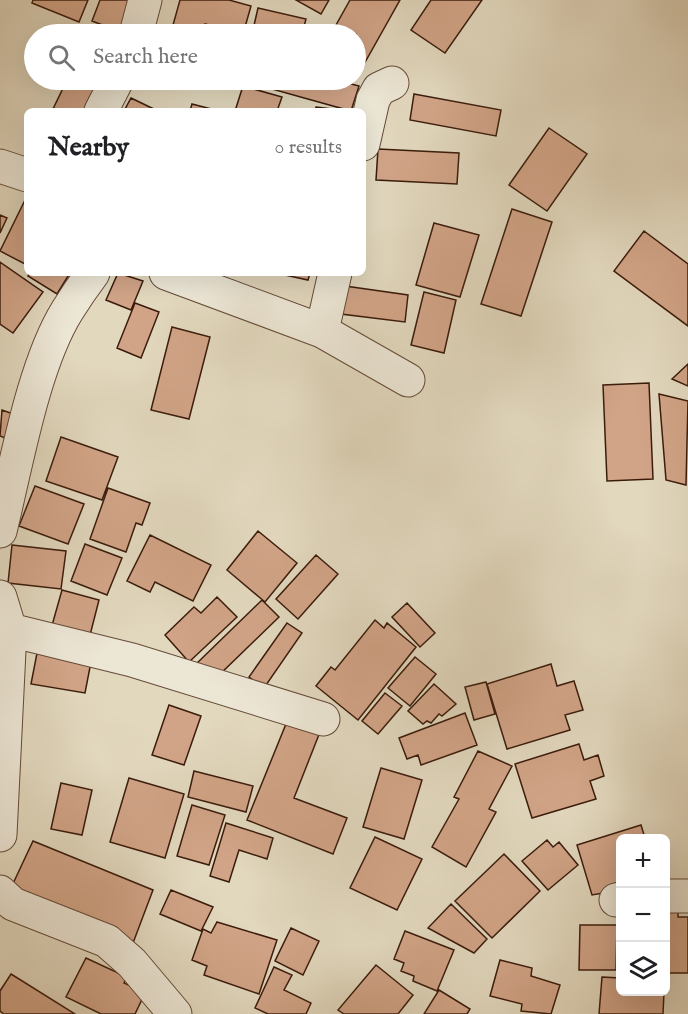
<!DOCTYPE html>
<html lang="en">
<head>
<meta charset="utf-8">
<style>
  :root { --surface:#fff; --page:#f6f6f6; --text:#202124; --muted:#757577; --line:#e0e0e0 }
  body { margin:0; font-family:"IM FELL English",serif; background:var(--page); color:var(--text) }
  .controls { position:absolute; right:18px; bottom:18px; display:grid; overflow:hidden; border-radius:9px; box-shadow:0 6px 24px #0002 }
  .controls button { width:54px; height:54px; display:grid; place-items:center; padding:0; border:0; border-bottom:2px solid var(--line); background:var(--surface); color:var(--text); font:30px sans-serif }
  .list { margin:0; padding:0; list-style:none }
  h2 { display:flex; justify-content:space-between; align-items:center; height:78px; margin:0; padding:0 24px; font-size:26px }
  h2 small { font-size:20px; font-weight:400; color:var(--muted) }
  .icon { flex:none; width:33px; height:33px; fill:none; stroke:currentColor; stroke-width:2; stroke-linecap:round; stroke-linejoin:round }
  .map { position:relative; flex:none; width:688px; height:1014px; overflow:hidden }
  .search { position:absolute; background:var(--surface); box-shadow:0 6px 24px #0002; left:24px; top:24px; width:342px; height:66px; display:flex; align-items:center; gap:15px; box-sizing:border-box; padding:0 21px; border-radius:33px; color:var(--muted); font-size:22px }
  .panel { position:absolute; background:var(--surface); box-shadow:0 6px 24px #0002; left:24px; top:108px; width:342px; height:168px; border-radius:9px }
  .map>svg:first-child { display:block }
</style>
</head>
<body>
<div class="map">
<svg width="688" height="1014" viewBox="0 0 688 1014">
  <rect width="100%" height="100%" fill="#e2d8be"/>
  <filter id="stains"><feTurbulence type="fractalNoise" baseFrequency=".00333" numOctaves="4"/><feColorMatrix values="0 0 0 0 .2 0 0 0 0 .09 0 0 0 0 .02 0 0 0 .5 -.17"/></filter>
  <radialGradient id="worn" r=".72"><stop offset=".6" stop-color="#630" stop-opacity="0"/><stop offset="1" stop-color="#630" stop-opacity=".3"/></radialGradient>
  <path fill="#d1a487" stroke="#3b1c0c" stroke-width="1.5" d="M33,0H88L79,22L32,3Z
    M100,0H137L126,34L92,21Z
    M180,0H229L251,6L243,34L205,24L202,34H181L173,25Z
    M296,0H329L321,14Z
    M350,0H400L359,73L356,71V34H331Z
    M431,0H482L445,53L411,30Z
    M258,8L306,19L302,34H252Z
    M67,80H111L96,111H52Z
    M240,80H336L359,86L351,111Z
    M243,86L282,97L277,111H235Z
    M414,94L501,110L496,136L410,120Z
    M131,98L158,111H124Z
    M192,104L219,111H190Z
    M316,107L349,111H315Z
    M549,128L587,154L547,211L509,185Z
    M378,149L459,153L457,184L376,180Z
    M27,196V265L0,251Z
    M512,209L552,222L521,316L481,304Z
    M0,215L7,218L0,233Z
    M434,223L479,235L460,297L416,285Z
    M644,231L688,264V326L614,271Z
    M0,262L43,292L13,333L0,324Z
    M30,273H70L57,294L28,276Z
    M118,273L143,281L131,310L106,300Z
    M276,273H310L308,280Z
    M345,286L408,295L405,322L341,314Z
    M424,292L456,300L444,353L411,345Z
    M135,303L159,312L141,358L117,348Z
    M172,327L210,337L189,419L151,410Z
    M688,364V386L672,379Z
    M649,383L653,479L607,481L603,385Z
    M659,394L688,401L686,485L666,480Z
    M2,410L27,419L18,443L0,436Z
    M61,437L118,457L102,500L46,481Z
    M35,486L84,504L68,544L19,526Z
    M108,488L150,503L142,525L136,523L126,552L90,539Z
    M258,531L297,563L265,602L227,570Z
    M150,535L211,565L193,601L155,582L150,592L127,581Z
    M85,544L122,558L107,595L71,581Z
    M12,545L66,551L61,589L8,583Z
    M316,555L338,574L298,619L276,599Z
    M62,590L99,600L89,639L51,629Z
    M217,597L237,617L189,662L165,635L194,607L201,613Z
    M262,600L279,617L216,678L193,667Z
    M407,603L435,633L420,647L392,617Z
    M375,620L384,628L387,623L416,647L358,720L316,686L331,667L335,670Z
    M287,623L302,633L264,688L249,677Z
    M37,653L91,662L85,693L31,684Z
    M415,657L436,674L410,706L388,688Z
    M551,664L557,686L574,681L583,710L565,715L570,730L507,749L487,684Z
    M486,682L495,714L474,720L465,687Z
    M434,684L456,704L442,716L439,714L431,723L427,721L423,724L408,711Z
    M385,693L402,706L378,734L362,721Z
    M169,705L201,716L184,765L152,755Z
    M465,713L477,745L421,765L418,755L407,759L399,738Z
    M288,719L320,732L294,798L347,818L333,854L247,820Z
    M579,744L584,760L598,755L604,776L590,781L596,799L532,818L515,764Z
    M478,751L512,766L489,809L496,812L466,867L432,847L459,799L454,797Z
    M381,768L422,780L404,839L363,827Z
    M194,771L253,786L246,812L188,797Z
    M129,778L184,794L165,858L110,842Z
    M61,783L92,790L82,835L51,829Z
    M192,805L225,815L209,865L177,856Z
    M226,823L273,838L267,859L239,850L229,882L210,876Z
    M641,825L645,838H620V890L592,895L577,845Z
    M375,837L422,859L397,910L350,888Z
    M547,840L553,847L559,842L578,865L548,890L522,861Z
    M33,841L153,890L133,943L10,890Z
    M504,854L540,891L492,938L455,901Z
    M171,890L213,907L201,931L160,914Z
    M451,904L487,939L474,953L428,928Z
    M666,906H678V917H688V973H666Z
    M217,922L277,940L259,994L204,975L207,966L192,960L203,929L211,933Z
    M580,925H617L616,970H579Z
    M291,928L319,941L303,975L275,961Z
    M405,931L454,950L437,991L413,981L414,976L401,971L404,963L394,959Z
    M86,958L127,977L124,983L145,993L135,1014H101L66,997Z
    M500,960L532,968L531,976L560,985L551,1014L521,1011L522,1004L490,996Z
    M376,965L413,995L398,1014H344L338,1010Z
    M274,967L292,975L284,990L311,1003L306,1014H268L255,1008Z
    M11,974L75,1014H4L0,1011V991Z
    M602,977L620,978V992H664L663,1014H599Z
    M439,990L470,1009L467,1014H424Z"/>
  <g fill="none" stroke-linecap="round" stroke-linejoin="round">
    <defs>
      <path id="street" d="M136,34L145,0
        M101,111L117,80
        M363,144L373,100L379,89L392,83
        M0,166L27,175
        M166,273L322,331L408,380
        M322,331L335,273
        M0,531C16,466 33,366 67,311C75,298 84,285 93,273
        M0,597L10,630L0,835
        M10,630L132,660L323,719
        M0,892L13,904L107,941L132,963L175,1014
        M666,896H688
        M616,900L620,899"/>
    </defs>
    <use href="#street" stroke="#654b38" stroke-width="35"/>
    <use href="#street" stroke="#ece6d5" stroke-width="33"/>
  </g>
  <rect width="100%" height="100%" filter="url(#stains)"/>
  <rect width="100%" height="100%" fill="url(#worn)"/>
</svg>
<div class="controls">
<button>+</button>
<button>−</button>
<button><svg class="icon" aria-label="layers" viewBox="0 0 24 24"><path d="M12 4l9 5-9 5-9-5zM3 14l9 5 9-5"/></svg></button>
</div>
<div class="search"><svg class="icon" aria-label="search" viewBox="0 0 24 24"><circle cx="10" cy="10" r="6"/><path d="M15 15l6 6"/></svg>Search here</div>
<section class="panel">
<h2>Nearby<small>0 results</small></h2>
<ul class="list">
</ul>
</section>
</div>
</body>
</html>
